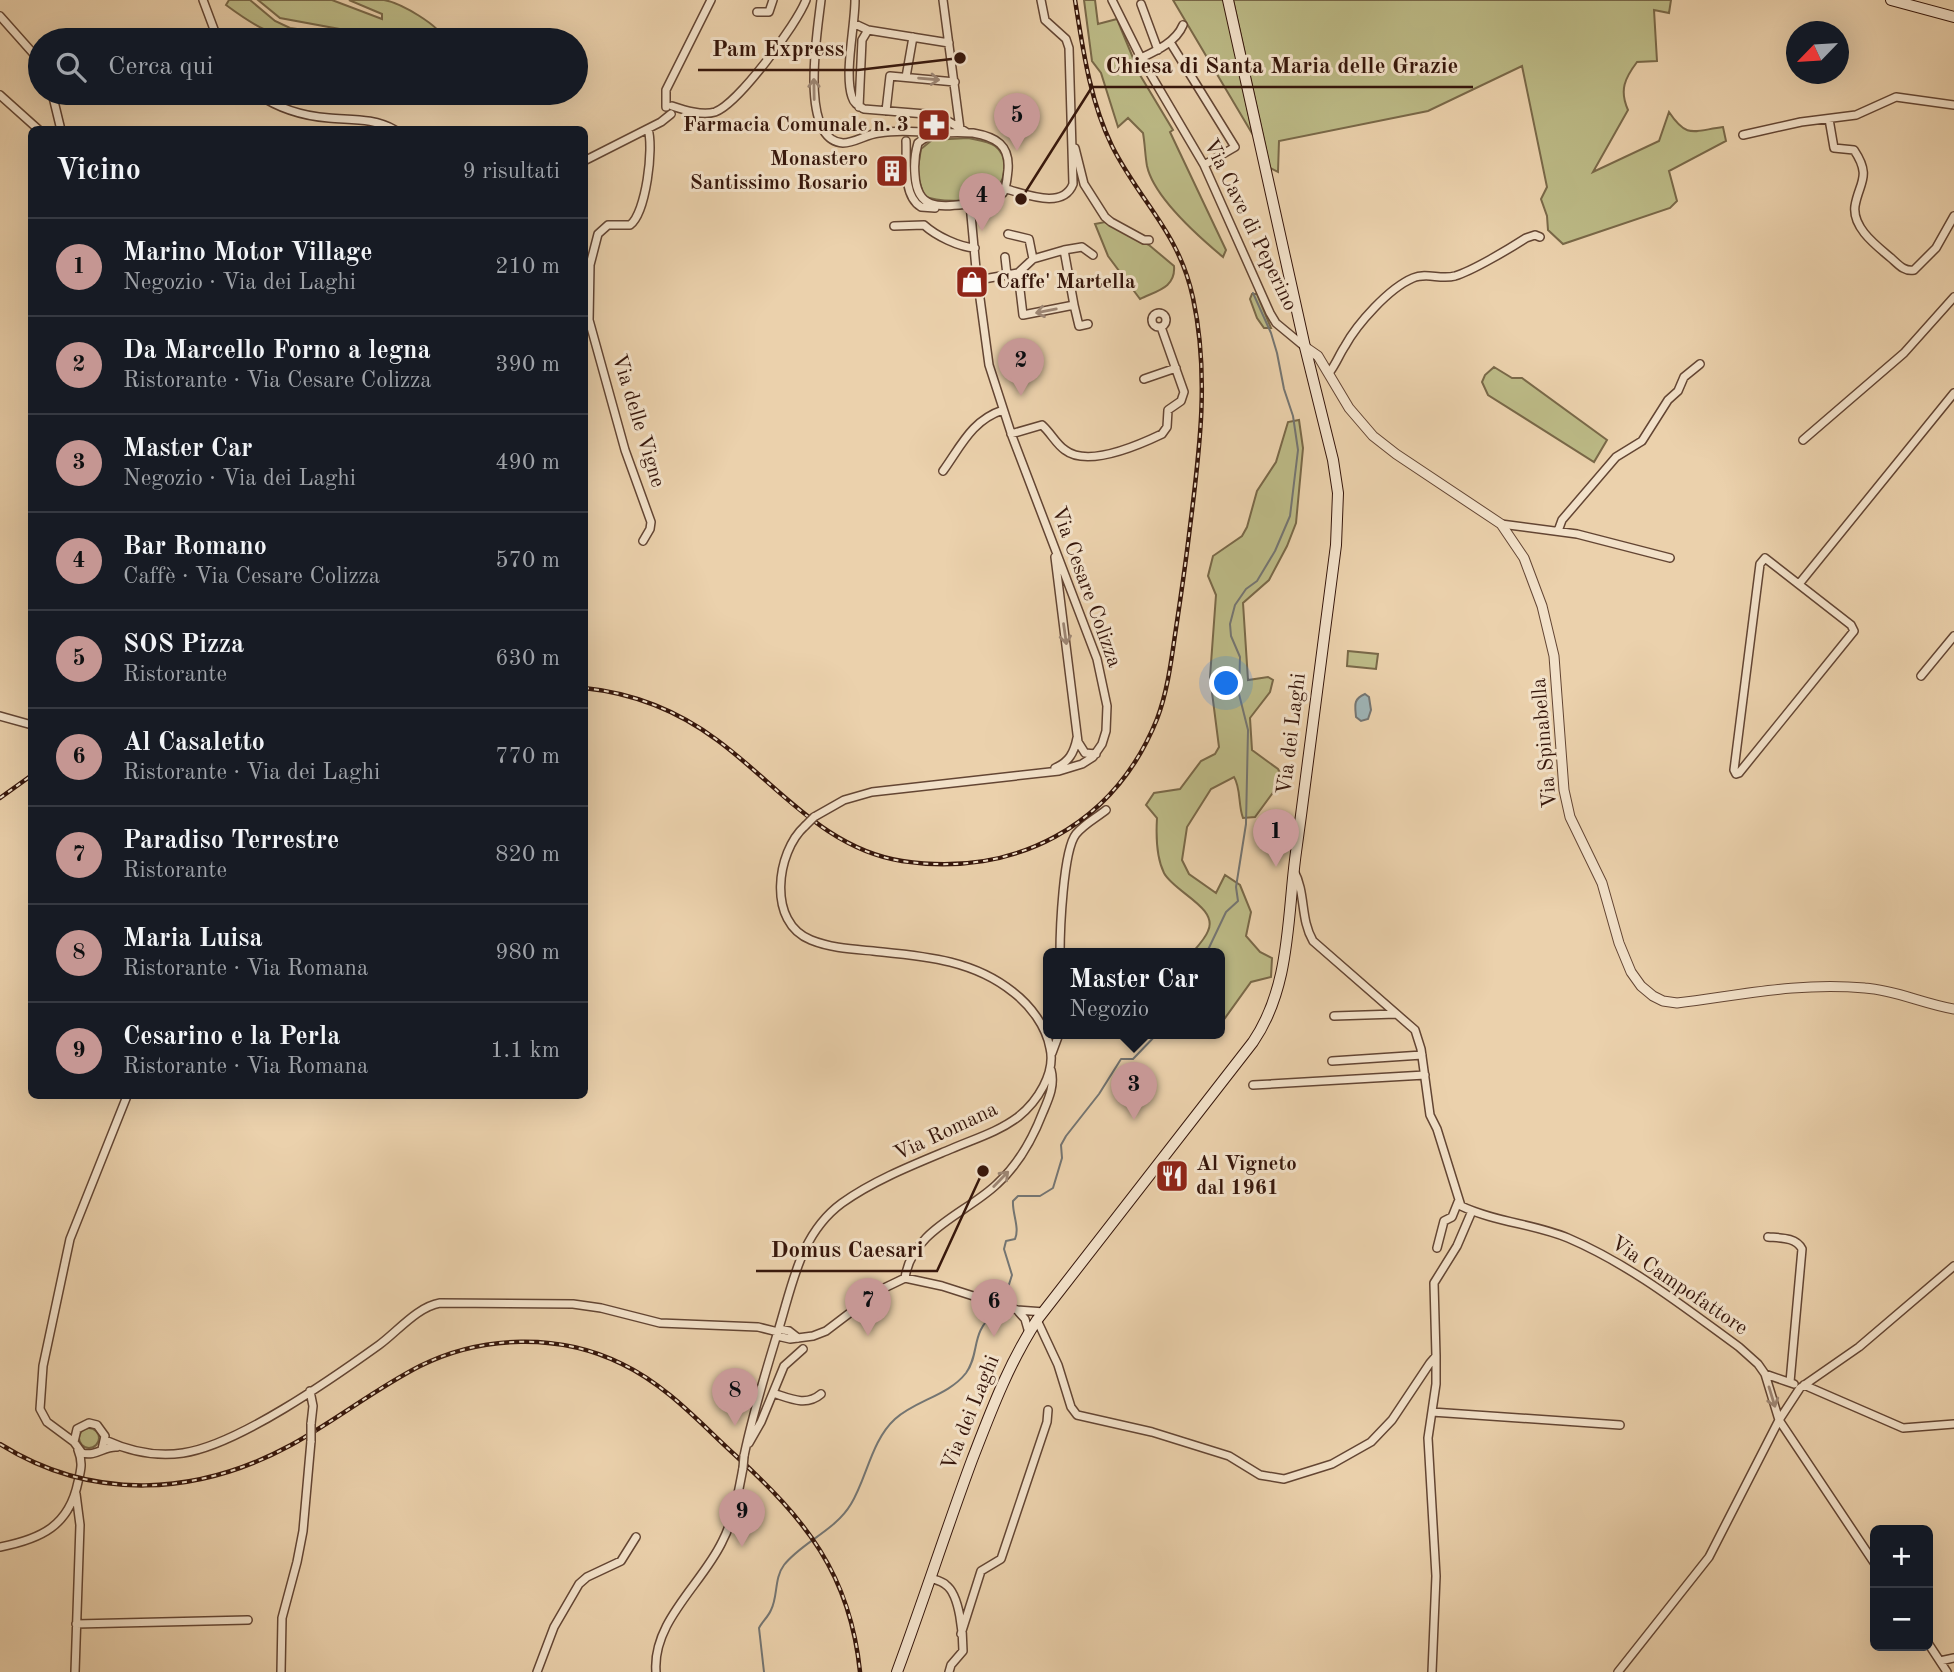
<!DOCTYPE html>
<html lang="it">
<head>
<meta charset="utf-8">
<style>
  :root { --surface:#171b24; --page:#242831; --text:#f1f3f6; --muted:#9ea1a6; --line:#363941; --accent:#c59692 }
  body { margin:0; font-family:"Old Standard TT",serif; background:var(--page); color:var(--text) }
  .controls { position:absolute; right:21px; bottom:21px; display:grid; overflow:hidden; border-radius:10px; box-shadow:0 7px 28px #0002 }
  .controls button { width:63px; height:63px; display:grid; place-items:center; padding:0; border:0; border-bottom:2px solid var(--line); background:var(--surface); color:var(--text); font:35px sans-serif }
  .compass { position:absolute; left:1786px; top:21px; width:63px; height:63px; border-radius:50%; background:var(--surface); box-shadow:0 7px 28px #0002; rotate:245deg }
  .you { position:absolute; left:1227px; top:684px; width:24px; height:24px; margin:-18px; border:5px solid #fff; border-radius:50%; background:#1a73e8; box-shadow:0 0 0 10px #1a73e833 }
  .badge { display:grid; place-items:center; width:46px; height:46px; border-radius:50%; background:var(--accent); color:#111; font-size:23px; font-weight:700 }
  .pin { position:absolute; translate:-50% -58px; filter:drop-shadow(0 2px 4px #0008) }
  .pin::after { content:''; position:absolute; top:37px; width:24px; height:21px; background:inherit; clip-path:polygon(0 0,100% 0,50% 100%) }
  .popup { position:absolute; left:1043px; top:948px; width:182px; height:91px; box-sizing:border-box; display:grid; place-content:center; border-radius:10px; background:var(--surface); filter:drop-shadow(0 2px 5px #0005); font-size:23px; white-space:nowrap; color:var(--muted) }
  .popup b { font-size:26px; color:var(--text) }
  .popup::after { content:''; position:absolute; left:50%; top:100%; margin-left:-14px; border:14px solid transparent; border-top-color:var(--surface) }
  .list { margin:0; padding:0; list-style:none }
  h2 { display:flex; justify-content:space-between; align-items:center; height:91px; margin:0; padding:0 28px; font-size:30px }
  h2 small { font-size:23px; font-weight:400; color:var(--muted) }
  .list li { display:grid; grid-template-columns:46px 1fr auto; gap:21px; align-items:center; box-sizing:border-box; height:98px; padding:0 28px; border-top:2px solid var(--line) }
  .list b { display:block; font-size:26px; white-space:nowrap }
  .list p { margin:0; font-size:23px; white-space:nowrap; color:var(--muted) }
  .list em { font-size:23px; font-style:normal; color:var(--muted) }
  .icon { flex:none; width:38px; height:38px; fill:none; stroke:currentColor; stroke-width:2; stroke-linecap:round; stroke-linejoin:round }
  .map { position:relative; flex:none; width:1954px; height:1672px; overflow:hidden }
  .search { position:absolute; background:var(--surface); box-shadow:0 7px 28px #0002; left:28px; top:28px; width:560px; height:77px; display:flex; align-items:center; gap:18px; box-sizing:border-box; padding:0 24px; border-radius:38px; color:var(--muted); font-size:26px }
  .panel { position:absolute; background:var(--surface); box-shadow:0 7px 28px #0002; left:28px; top:126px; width:560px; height:973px; border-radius:10px }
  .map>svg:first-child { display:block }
</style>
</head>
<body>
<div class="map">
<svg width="1954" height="1672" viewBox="0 0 1954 1672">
  <rect width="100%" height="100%" fill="#ebd1ac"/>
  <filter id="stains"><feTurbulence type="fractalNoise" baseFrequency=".00286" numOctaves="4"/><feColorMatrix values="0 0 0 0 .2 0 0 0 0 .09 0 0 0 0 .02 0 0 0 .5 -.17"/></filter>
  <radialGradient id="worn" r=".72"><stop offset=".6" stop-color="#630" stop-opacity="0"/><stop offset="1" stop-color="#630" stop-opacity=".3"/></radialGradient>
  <path fill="#bcba86" stroke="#796848" stroke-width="2" d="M229,0H250L275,21L290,28L369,39L372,35L280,18L258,0H332L382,19V14L349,0C361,0 373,0 384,0C401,3 439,25 445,40H299C270,36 249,22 226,5Z
    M1084,0H1095L1098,24L1117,19L1140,75L1173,130L1170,132L1226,250L1223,257C1199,237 1154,198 1147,166C1145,155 1145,144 1143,133L1128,118L1118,127L1101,73L1092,61Z
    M1173,0H1224L1253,135Z
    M1233,0H1671L1669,13L1654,10L1657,61L1637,62C1625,78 1619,90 1628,110L1593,172L1659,141L1669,112C1687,139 1693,131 1723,127L1726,141L1669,171L1677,201L1670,208L1563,244L1548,230L1547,216L1541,199L1547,187L1522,66L1428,111L1279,141L1278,172L1270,168Z
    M968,138C977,140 988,141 995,146C1010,157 1006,186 990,195C977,202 938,203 924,196L917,173L921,149L932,140Z
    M1105,222L1149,245L1174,266C1176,288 1156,291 1140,299L1108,256L1095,224Z
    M1252,294H1257L1271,328H1264L1257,318L1250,299Z
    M1494,367L1512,378H1522L1607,440L1594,462L1488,395L1482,382L1485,375Z
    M1299,420L1303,448L1296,523L1287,546L1269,580L1243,603L1248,680L1268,677L1273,680L1270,692L1250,718L1252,750L1278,769L1283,779L1255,817L1243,818C1238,805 1241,788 1234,777L1211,789L1187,827L1182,860L1189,874L1216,893L1225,875L1240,885L1251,912L1246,936L1260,952L1272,958L1271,977L1251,982L1220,1025V954H1191C1197,947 1205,939 1208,931C1219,908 1174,892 1164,873C1156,857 1156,835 1157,818L1146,805L1154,793L1180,789L1201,761L1215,754L1219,747L1210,677L1216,595L1208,576L1213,556L1242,536L1247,527L1257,491L1276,462L1288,422Z
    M1348,651L1378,654L1376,669L1347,666Z
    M79 1438a10 10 0 1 1 20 0a10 10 0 1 1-20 0Z"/>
  <path fill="#9eb4b6" stroke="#747572" stroke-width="2" d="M1365,694L1369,697L1371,710L1368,719L1361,721L1356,717C1355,705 1353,699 1365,694Z"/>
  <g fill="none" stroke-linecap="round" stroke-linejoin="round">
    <path stroke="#747572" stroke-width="2" d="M1206,954L1226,912L1238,901L1236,887L1246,824L1248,730L1239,694L1240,657L1231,636L1230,624L1235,605L1246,589L1257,581L1275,551L1290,516L1298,450L1293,416L1284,389L1277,353L1271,333L1253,293
      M1005,1297L1012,1275L1004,1249L1006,1241L1015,1239C1020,1228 1012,1213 1013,1201L1018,1196H1040L1053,1188L1062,1158L1061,1145L1066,1136L1099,1094L1121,1059H1133L1157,1034
      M764,1672L759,1628C762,1622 768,1617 771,1610C778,1597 774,1578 784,1565C802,1542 835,1531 851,1504C867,1478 871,1441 895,1419C916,1400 948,1396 966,1373C981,1352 969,1333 996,1312"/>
    <defs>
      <path id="minor" d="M203,0L218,40
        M821,0C818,28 798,140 843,143C855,143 867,134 879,133C896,130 915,131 933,133
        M855,0C855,27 844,73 852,97C854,104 859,106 864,109L938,115L966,132
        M943,0L960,129
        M1112,0L1141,58L1204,165L1270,313L1276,323L1305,347
        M1141,4L1158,50
        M757,12H769L773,0
        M0,16L40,61
        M855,24L868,30L949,43
        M1170,42L1235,147L1204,165
        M1141,58C1156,51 1176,42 1183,25
        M906,77L913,37
        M52,93L61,130
        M256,93C279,109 302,116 329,118C352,120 374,118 395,130
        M0,95L39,130
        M672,106C684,110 702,116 715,112C738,104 797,24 806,0
        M666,107V90L711,0
        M859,107L862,40L868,30
        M886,111L890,76L955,82
        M1829,119L1834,148L1854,150C1872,177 1859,182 1855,206C1852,228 1877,246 1891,258C1898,264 1904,272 1914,270L1936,248L1954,216
        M973,133C996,137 1010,145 1008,170C1007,178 1007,186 1003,193C993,202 979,203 967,204C939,207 917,210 915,175C914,164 915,153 918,143C931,131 956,132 973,133Z
        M1743,135L1801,122L1856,115L1896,97L1954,105
        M906,141C907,160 902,196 921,207L935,208
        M1075,148L1084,184L1105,217L1111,222L1144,240H1149
        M584,161L661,122L671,114
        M1006,189C1026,194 1063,210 1073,184L1069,48L1066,39L1045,20L1041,0
        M894,226L924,225C936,236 959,247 975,248
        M1008,234L1029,239L1033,259
        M1064,250L1082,247L1093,255
        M1005,257L1007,275
        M978,280L1018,273L1033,259L1064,250L1074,305L1023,315L1018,273
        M1074,305L1079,326L1088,324
        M1152 320a7 7 0 1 1 14 0a7 7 0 1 1-14 0Z
        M1329,373C1336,364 1339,355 1345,346C1357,324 1389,288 1413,278C1427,272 1440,280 1455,276C1472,271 1509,249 1526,238L1535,235L1540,237
        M1144,379L1176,368
        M1011,434L1042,425C1051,433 1056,444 1065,450C1088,468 1139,445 1162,434L1167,427L1168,410L1181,401L1184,392L1161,327
        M1803,440L1904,353L1954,297
        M943,471C961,446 972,420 1003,410
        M1501,524L1577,534L1670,558
        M1558,531L1562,520L1616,457L1642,441L1668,400L1678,391L1684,377L1700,364
        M643,541L650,529L651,522L625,450L589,320L590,265L598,234L608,225H630C646,213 654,148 648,129
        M1055,557L1078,742L1085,753L1096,754
        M1765,558L1851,625L1854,631L1739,773L1736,774L1734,770L1760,564Z
        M1799,584L1954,393
        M1921,676L1954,636
        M0,716L32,725
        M1055,768C1069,762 1074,753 1077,738
        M814,817L844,800L872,792L1059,771L1082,764L1093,757L1102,744L1106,731L1107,706L1097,659L1012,436L989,365L976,269L970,204
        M1294,871C1306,893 1300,919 1313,941L1415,1030L1421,1049L1430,1115L1437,1129L1461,1206C1495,1222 1534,1224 1568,1238C1631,1265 1684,1307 1739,1347L1758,1364L1765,1374L1779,1420L1875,1564
        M1060,954C1060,931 1063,850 1076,834C1084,824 1096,818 1106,810
        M1334,1016L1396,1014
        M1052,1053L1059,1034
        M1332,1061L1422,1055
        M1253,1085L1425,1075
        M1768,1237C1780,1238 1796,1237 1802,1249L1790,1382
        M1437,1248L1444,1221L1452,1217L1458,1202
        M905,1278C912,1230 967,1213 997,1184C1018,1165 1033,1138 1043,1112C1049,1098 1055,1085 1051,1070
        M1017,1310L1025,1319L1029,1333
        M1037,1320L1058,1365L1071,1407L1077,1415L1152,1432L1229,1456L1260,1475L1284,1479L1332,1464L1371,1442L1392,1420L1430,1363L1436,1356L1434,1283L1457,1246L1472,1211
        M779,1329L789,1331L798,1338
        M777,1336L790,1339L813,1336L826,1331L880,1290L905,1278L942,1286L1017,1310L1044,1312
        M1765,1374L1794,1384
        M1804,1385L1903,1428L1954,1424
        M310,1391L313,1406L311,1424
        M773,1393C789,1398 806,1407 821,1394
        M1432,1412L1620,1425
        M105,1440C129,1451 157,1457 183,1453C238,1445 333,1378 379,1345C398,1331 417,1307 440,1303L573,1304L601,1308L660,1323L758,1327L778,1332
        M74,1442L47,1422L40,1409L43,1366L70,1239L127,1096
        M749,1443L761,1422L784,1366L803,1349
        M102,1449L105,1436L97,1425L89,1423L77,1429L74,1442L82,1453C96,1457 104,1446 117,1447
        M744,1456C753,1412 766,1371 779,1328C793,1282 801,1233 842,1203C874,1180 915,1164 951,1149C974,1139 998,1132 1018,1117C1037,1102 1056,1073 1050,1048C1046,1026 1030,1005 1013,992C972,959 922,956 873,951C851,949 831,948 811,940C767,923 776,852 805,826
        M0,1547C41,1539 69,1526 78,1482C81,1470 83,1462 78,1450
        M930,1578C936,1580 942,1581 946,1585C960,1595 963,1635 963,1651L951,1665L949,1672
        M76,1624L248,1620
        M961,1634L981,1571L1001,1559L1047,1422L1048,1410
        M1928,1643L1947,1672
        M1940,1661L1954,1658
        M75,1672L80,1525L76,1494
        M281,1672L282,1618L297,1562L303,1531L311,1441
        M537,1672L554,1627L579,1584L587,1577L621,1561L636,1537
        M656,1672C652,1622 702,1584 722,1542C734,1519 738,1494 743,1468
        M1432,1672L1436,1576L1428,1438L1436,1384V1356
        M1618,1672L1709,1557L1779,1420L1800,1388L1859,1347L1954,1266"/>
      <path id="tertiary" d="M1305,347L1318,356L1349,408L1373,436L1396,454L1501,524L1524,558L1542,606L1554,656L1564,790L1570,817L1602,883L1619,943L1631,972L1641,986L1653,996L1663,1001L1677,1003C1742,995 1798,982 1865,988C1895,990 1924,1004 1954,1009"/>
      <path id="secondary" d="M1891,0L1954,17
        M897,1672C923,1602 946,1530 972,1460C991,1411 1008,1365 1037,1320L1253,1042C1291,986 1287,917 1296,852C1310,750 1323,648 1336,545L1338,493L1333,460L1305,347L1228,0"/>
    </defs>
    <use href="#minor" stroke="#634533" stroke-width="10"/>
    <use href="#tertiary" stroke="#634533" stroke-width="11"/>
    <use href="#secondary" stroke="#36160b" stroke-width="12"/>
    <use href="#minor" stroke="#f2e1c9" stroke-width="7"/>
    <use href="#tertiary" stroke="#f2e1c9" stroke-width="9"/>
    <use href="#secondary" stroke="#f2e1c9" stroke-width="10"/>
    <defs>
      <path id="rail" d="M584,688C633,693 678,711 717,740C776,783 824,849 902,861C1014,878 1114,826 1157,719C1167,693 1171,663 1175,635C1180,602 1185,568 1189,535C1199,455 1210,377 1193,298C1179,232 1140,202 1112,146C1090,101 1083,50 1075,0
        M0,798L32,775
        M0,1444C93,1502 197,1496 291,1445C335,1421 375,1389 420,1366C482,1335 560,1333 622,1364C666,1385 699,1422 735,1455C805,1519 850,1573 860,1672"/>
    </defs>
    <use href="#rail" stroke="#36160b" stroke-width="4.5"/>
    <use href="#rail" stroke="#f2e1c9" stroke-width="2" stroke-dasharray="5" stroke-linecap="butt"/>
    <defs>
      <path id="minor-bridge" d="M805,826L814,817
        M311,1441V1424
        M743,1468L744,1456"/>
    </defs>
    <use href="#minor-bridge" stroke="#634533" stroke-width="10" stroke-linecap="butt"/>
    <use href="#minor-bridge" stroke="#f2e1c9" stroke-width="7"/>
  </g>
  <defs><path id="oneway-shaft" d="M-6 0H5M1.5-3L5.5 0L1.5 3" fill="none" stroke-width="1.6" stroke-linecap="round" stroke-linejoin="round" transform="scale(1.75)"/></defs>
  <g stroke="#9d8674">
    <use href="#oneway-shaft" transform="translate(929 79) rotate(5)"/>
    <use href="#oneway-shaft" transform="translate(814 89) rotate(-91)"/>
    <use href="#oneway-shaft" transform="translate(1046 311) rotate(169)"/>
    <use href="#oneway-shaft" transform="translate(1065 634) rotate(82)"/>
    <use href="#oneway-shaft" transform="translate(1001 1179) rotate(-46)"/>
    <use href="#oneway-shaft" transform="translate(1772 1397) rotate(73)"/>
  </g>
  <defs>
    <symbol id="pharmacy-square" viewBox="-11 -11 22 22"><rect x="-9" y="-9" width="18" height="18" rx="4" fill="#8f2418" stroke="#f2e1c9"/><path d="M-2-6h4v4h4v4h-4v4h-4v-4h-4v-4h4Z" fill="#fff"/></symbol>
    <symbol id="building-square" viewBox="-11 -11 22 22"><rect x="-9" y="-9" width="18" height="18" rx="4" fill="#8f2418" stroke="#f2e1c9"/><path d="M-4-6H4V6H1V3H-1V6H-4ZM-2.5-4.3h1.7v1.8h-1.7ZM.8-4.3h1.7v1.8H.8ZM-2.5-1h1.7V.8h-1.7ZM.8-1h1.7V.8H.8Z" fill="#fff"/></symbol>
    <symbol id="shop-square" viewBox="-11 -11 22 22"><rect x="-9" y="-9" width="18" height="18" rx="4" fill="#8f2418" stroke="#f2e1c9"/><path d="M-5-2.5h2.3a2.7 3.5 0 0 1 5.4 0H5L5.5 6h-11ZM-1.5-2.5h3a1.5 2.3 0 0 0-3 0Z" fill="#fff"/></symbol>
    <symbol id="restaurant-square" viewBox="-11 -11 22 22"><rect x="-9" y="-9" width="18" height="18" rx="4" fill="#8f2418" stroke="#f2e1c9"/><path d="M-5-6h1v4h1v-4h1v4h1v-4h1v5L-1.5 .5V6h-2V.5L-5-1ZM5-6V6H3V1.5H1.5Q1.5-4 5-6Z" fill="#fff"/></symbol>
  </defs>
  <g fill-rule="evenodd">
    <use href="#pharmacy-square" x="915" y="106" width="38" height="38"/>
    <use href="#building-square" x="873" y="152" width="38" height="38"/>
    <use href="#shop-square" x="953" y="263" width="38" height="38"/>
    <use href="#restaurant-square" x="1153" y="1157" width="38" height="38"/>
  </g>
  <g text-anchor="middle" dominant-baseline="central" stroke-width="6" stroke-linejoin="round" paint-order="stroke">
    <g font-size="21" font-weight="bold" fill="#36160b" stroke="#f2e1c9" text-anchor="end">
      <text x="909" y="125">Farmacia Comunale n. 3</text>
      <text x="868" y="159">Monastero<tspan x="868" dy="24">Santissimo Rosario</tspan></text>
      <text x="996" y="282" text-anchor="start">Caffe' Martella</text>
      <text x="1196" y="1164" text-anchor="start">Al Vigneto<tspan x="1196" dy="24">dal 1961</tspan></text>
    </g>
    <g font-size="21" fill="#36160b" stroke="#f2e1c9">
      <text transform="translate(1250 225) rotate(64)">Via Cave di Peperino</text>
      <text transform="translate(638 421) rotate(73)">Via delle Vigne</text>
      <text transform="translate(1086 587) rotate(70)">Via Cesare Colizza</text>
      <text transform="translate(1292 734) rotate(-83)">Via dei Laghi</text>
      <text transform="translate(1545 743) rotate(-95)">Via Spinabella</text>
      <text transform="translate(946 1132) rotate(-25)">Via Romana</text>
      <text transform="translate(1679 1286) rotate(34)">Via Campofattore</text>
      <text transform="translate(971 1413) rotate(-68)">Via dei Laghi</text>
    </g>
  </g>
  <path fill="none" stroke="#36160b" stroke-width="2.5" d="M960 58L858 70H698M1021 199L1092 87H1473M983 1171L937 1271H756"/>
  <g fill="#36160b" stroke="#f2e1c9" stroke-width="2.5">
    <circle cx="960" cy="58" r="7"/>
    <circle cx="1021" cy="199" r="7"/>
    <circle cx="983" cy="1171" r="7"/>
  </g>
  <g font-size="23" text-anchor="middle" font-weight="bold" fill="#36160b" stroke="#f2e1c9" stroke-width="6" stroke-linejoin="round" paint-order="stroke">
    <text x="778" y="56">Pam Express</text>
    <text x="1282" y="73">Chiesa di Santa Maria delle Grazie</text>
    <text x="847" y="1257">Domus Caesari</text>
  </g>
  <rect width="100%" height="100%" filter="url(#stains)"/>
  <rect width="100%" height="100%" fill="url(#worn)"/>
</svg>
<div class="controls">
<button>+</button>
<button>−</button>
</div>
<svg class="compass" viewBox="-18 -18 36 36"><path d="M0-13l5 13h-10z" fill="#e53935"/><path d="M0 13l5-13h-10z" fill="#9ea1a6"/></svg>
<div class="you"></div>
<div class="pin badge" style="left:1276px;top:867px">1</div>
<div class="pin badge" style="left:1021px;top:396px">2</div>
<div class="pin badge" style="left:1134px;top:1120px">3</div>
<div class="popup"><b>Master Car</b>Negozio</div>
<div class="pin badge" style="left:982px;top:231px">4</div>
<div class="pin badge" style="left:1017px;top:151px">5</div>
<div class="pin badge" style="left:994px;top:1337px">6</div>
<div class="pin badge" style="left:868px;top:1336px">7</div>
<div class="pin badge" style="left:735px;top:1426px">8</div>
<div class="pin badge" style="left:742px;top:1547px">9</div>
<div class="search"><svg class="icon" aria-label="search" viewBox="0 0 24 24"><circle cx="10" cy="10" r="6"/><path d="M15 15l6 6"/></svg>Cerca qui</div>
<section class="panel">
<h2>Vicino<small>9 risultati</small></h2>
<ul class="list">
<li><span class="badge">1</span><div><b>Marino Motor Village</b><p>Negozio · Via dei Laghi</p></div><em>210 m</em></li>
<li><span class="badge">2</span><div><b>Da Marcello Forno a legna</b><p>Ristorante · Via Cesare Colizza</p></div><em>390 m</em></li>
<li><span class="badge">3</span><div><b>Master Car</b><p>Negozio · Via dei Laghi</p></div><em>490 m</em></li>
<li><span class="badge">4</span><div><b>Bar Romano</b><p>Caffè · Via Cesare Colizza</p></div><em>570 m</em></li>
<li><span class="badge">5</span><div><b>SOS Pizza</b><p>Ristorante</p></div><em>630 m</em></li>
<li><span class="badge">6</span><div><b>Al Casaletto</b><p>Ristorante · Via dei Laghi</p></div><em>770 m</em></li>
<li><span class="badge">7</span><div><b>Paradiso Terrestre</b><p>Ristorante</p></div><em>820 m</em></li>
<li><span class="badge">8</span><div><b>Maria Luisa</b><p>Ristorante · Via Romana</p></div><em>980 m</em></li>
<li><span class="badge">9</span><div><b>Cesarino e la Perla</b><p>Ristorante · Via Romana</p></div><em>1.1 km</em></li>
</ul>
</section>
</div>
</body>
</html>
